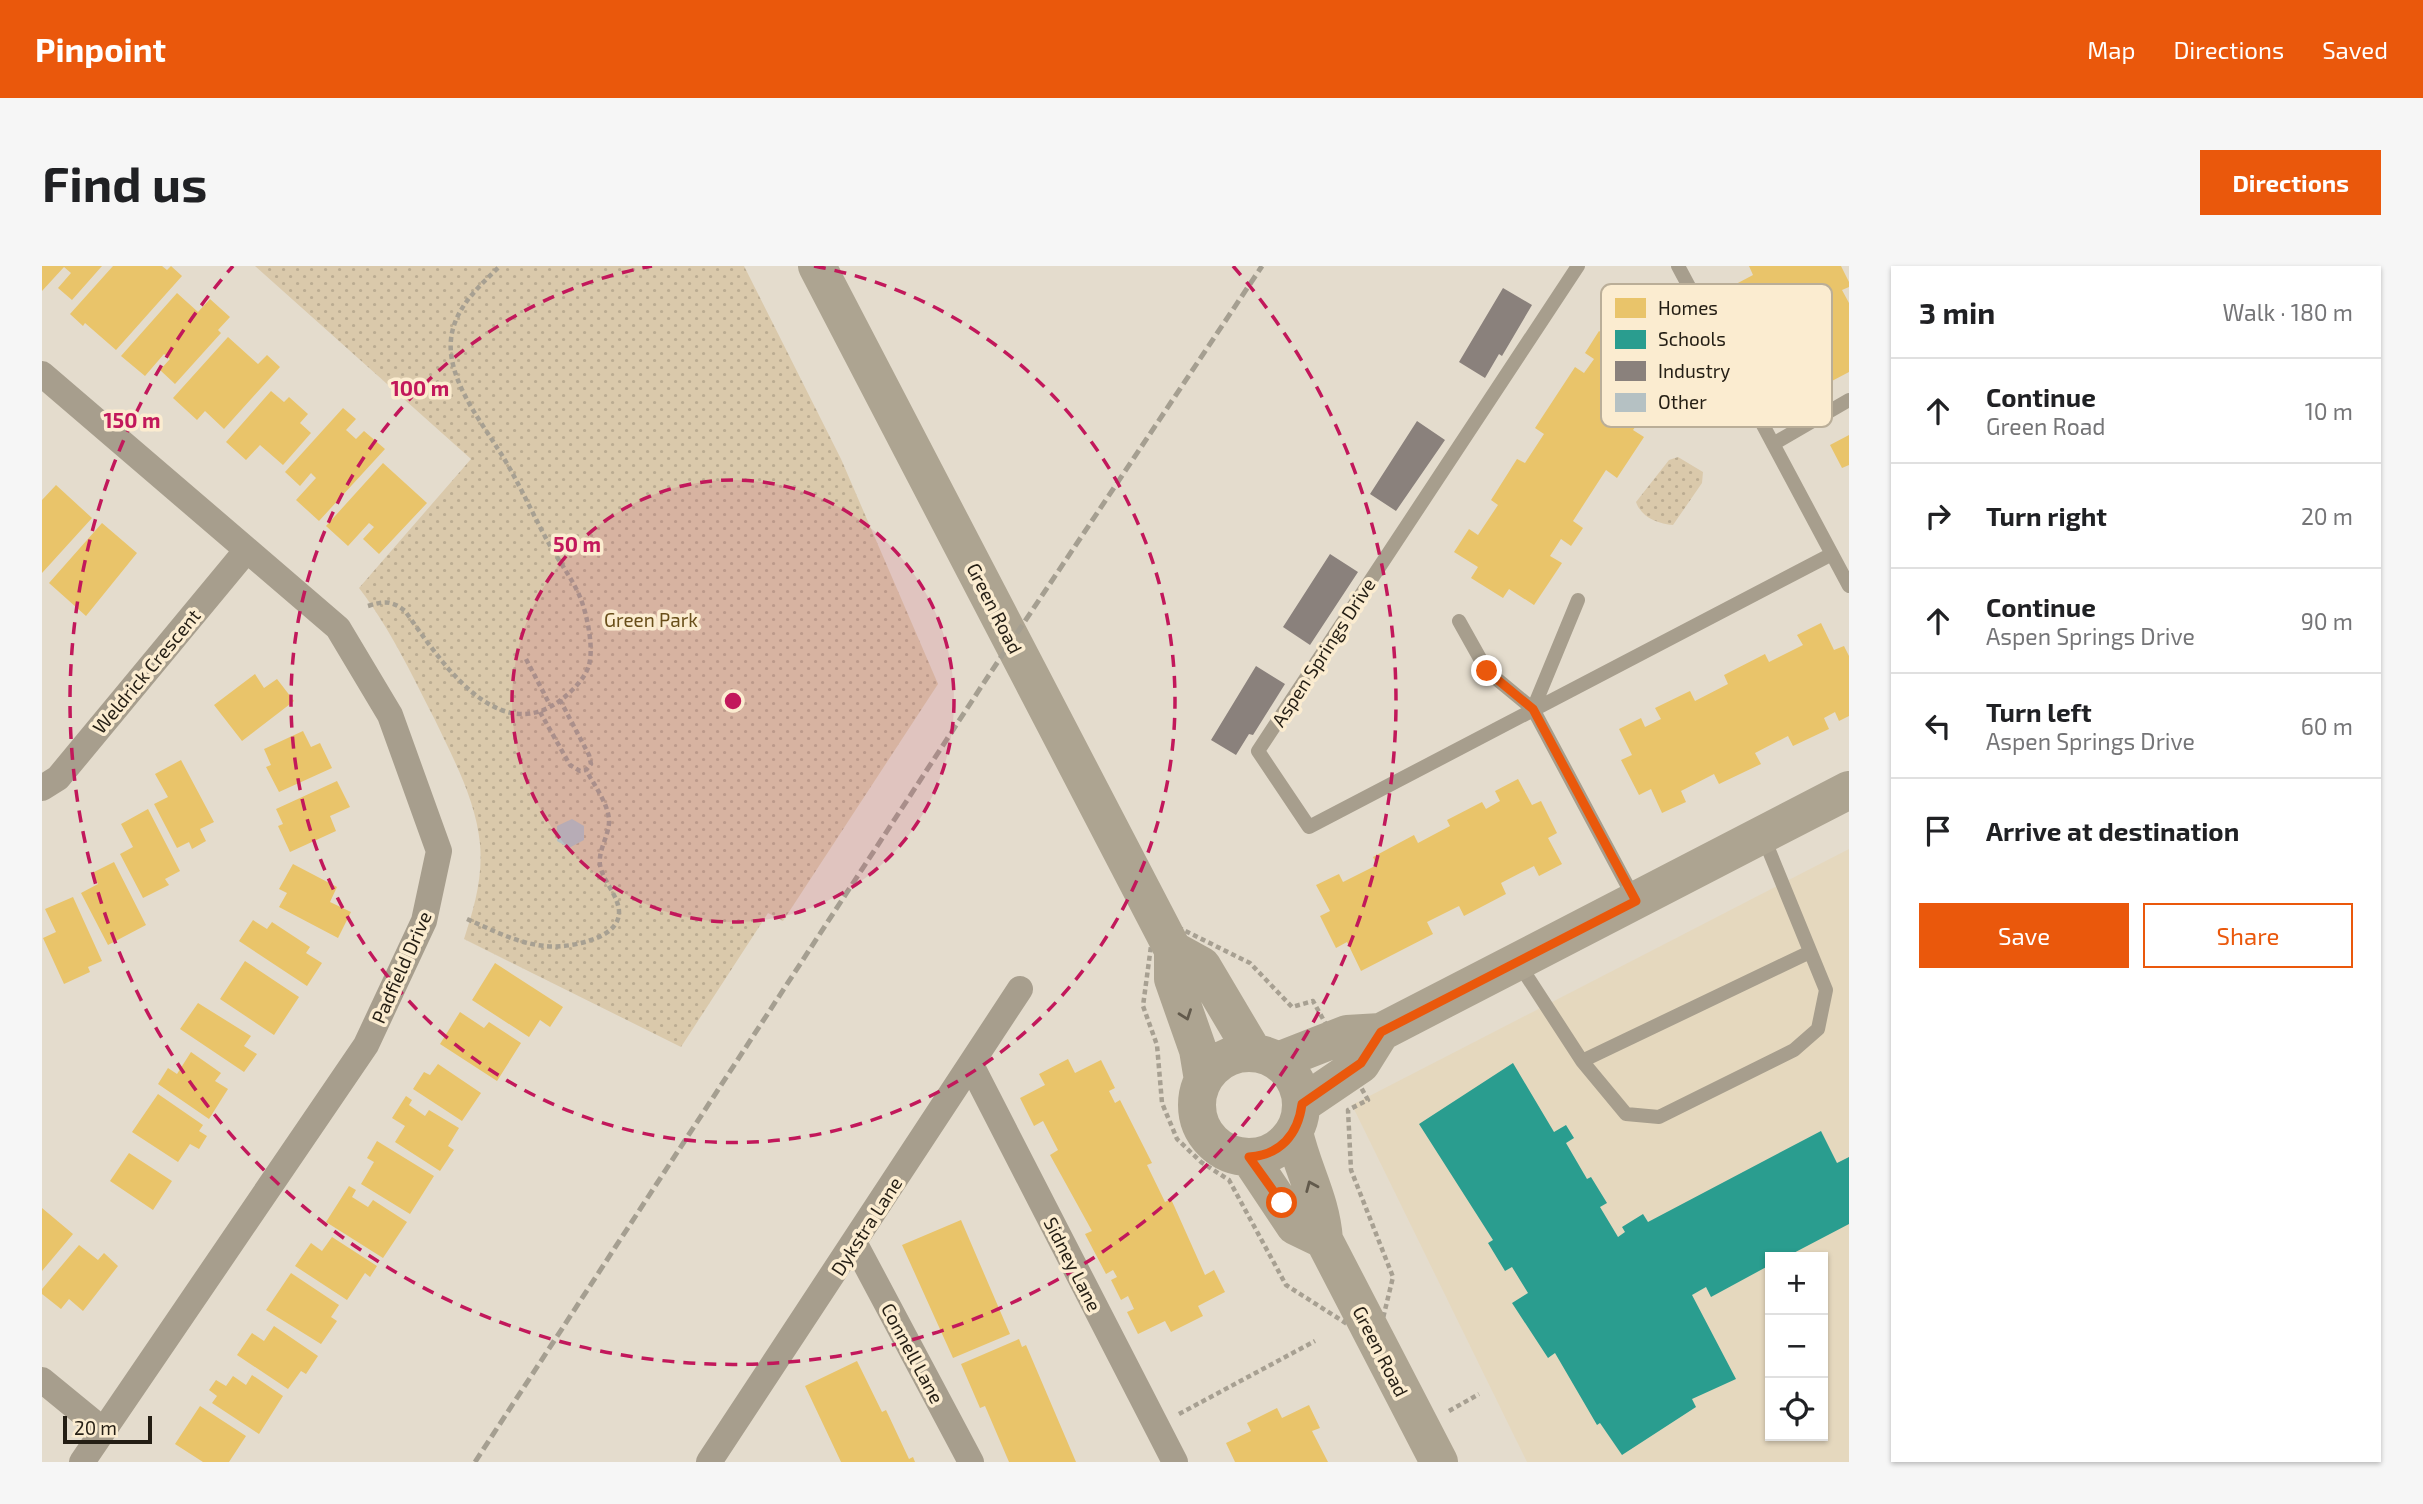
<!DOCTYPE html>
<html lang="en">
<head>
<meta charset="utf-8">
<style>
  :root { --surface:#fff; --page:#f6f6f6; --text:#202124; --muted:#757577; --line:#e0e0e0; --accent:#ea580c }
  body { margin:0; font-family:"Exo 2",sans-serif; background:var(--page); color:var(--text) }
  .controls { position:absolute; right:21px; bottom:21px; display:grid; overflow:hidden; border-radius:0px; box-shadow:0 2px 5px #0004 }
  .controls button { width:63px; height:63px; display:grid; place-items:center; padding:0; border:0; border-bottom:2px solid var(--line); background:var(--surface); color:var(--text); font:35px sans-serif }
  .scale { position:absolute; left:21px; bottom:18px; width:89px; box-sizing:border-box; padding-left:7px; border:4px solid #241e14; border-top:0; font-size:19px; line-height:24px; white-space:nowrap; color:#241e14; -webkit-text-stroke:5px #fbecd0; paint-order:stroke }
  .stop { position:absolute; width:21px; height:21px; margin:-16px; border:5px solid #ea580c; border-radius:50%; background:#fff }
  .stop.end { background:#ea580c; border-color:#fff; box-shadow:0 2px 7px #0008 }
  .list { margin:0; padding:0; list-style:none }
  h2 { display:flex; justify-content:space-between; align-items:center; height:91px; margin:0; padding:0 28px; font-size:30px }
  h2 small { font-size:23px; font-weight:400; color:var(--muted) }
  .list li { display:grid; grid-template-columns:46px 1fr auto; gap:21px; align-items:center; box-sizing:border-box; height:105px; padding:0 28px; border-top:2px solid var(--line) }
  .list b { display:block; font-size:26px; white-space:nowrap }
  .list p { margin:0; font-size:23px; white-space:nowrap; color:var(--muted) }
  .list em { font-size:23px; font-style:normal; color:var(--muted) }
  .actions { display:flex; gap:14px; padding:21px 28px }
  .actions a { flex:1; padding:16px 0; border:2px solid var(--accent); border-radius:0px; text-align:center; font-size:24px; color:var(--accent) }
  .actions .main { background:var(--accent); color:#fff }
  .icon { flex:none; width:38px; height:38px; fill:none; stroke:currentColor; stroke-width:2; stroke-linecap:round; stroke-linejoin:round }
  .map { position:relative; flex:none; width:1807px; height:1196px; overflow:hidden; border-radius:0px }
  header { display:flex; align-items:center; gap:42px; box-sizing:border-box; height:98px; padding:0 35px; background:var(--accent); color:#fff }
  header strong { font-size:33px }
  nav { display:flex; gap:38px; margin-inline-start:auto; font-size:24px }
  .intro { display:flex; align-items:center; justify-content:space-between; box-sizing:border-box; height:168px; padding:0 42px }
  h1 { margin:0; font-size:49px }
  .button { padding:18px 32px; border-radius:0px; background:var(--accent); color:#fff; font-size:24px; font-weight:700 }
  main { display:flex; gap:42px; padding:0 42px }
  aside { flex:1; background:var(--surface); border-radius:0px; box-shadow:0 2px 5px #0004 }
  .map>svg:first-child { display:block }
</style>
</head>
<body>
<header>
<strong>Pinpoint</strong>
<nav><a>Map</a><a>Directions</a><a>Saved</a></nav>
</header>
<div class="intro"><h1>Find us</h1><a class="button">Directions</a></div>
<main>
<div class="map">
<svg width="1807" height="1196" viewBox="0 0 1807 1196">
  <defs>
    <pattern id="park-dots" width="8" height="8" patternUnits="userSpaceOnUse" patternTransform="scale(1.75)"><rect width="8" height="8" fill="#dac9ab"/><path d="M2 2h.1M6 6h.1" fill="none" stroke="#bbac92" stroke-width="1.8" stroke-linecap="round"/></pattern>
  </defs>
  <rect width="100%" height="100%" fill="#e4dccd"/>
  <path fill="#e5d8be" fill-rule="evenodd" d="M1807,583V1196H1485L1310,839ZM1728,991H1781V1170H1728Z"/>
  <path fill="url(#park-dots)" d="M213,0H702L799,193L896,418L741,655L726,647L639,781L422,673C432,642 441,612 438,578C434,534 411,492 392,452C368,405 349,364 317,322L429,193Z
    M1636,191L1661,206L1660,217L1631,259C1616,258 1599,251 1594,236L1627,194Z"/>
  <path fill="#e9c46a" d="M0,0H60L30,34L16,22L29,7L22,1L0,25Z
    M71,0H120L125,4L129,0L140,10L74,84L43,57L41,60L28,48Z
    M1707,0H1799L1807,16V21L1800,24L1807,37V106L1788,116L1782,104L1755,118L1748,103L1740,107L1725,79L1734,75L1728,64L1738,59L1734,52L1716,61L1694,18L1711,9Z
    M135,27L156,46L168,33L188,51L176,64L179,67L133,118L118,104L128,93L122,88L103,110L79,90Z
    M1557,65L1581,81L1586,73L1617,93L1611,101L1636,118L1608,161L1598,154L1591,164L1602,171L1575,212L1564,204L1531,255L1541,262L1529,280L1519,273L1508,290L1520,297L1492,339L1467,323L1461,332L1429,312L1436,301L1412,286L1427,263L1436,269L1456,239L1449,234L1475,193L1483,197L1502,168L1493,162L1533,101L1542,107L1552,93L1543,87Z
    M186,71L216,98L225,89L238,101L182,163L163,145L155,154L131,132Z
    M229,125L242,136L247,131L266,148L258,157L269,167L241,199L218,179L204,194L184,176Z
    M301,142L314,153L304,164L314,173L322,165L343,183L277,255L254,234L274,212L269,207L258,220L243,206Z
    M1807,169V199L1800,202L1788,179Z
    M341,197L385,237L337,288L321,273L332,261L327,257L306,280L284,260Z
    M14,219L50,252L0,307V234Z
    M60,257L95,287L44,350L7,317Z
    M1779,357L1792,384L1802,380L1807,390V450L1797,455L1793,446L1782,452L1787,463L1751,480L1746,470L1713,487L1719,498L1677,518L1672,508L1639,525L1644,536L1620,547L1609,523L1597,529L1579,494L1590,489L1577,463L1599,452L1603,461L1619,453L1613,442L1648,425L1653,435L1686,418L1682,409L1723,388L1727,396L1761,379L1755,369Z
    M213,408L222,422L235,413L252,435L200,475L172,439Z
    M261,465L269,481L278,477L290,502L237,526L224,501L229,499L222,483Z
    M139,494L172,556L158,563L164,575L150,583L147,576L135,582L112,538L126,531L113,508Z
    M1476,513L1490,539L1499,535L1515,567L1506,572L1520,598L1497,610L1492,600L1459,617L1464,628L1422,650L1417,640L1385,656L1391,668L1319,705L1305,676L1294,682L1278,650L1288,645L1274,619L1297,608L1301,616L1335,599L1331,591L1372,569L1376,577L1408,560L1405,554L1440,536L1444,543L1458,535L1453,525Z
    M295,515L308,541L288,550L294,565L248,586L236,560L241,558L234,543Z
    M106,543L138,605L123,613L127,619L101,632L78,588L91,581L79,558Z
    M72,596L104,659L66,679L39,627L56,618L50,607Z
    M251,598L295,621L288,636L309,646L296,672L237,641L245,627L237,623Z
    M31,631L60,695L46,701L48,706L22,718L1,672L14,666L3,643Z
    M211,654L225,663L230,656L268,681L264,687L280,697L265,720L197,675Z
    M203,695L257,731L232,769L178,733Z
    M453,697L521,741L508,761L498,754L487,771L430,734Z
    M156,737L209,770L202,780L215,788L202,806L138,763Z
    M418,746L442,762L447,756L479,777L455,815L398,778Z
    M149,786L179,807L173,815L186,823L167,853L116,818L126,802L135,808Z
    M1026,793L1033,807L1059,794L1073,822L1067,825L1073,837L1078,834L1110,897L1105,899L1123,936L1129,933L1163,1009L1172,1004L1183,1026L1156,1040L1161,1050L1129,1066L1123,1055L1096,1068L1085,1046L1092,1043L1086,1030L1079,1034L1069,1014L1075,1011L1071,1004L1064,1008L1043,968L1050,965L1008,889L1016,884L1001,855L992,860L978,832L1003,819L997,808Z
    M396,798L439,827L420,855L371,823L382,806L388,809Z
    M116,828L161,859L157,865L165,870L157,883L148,878L136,896L90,866Z
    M364,830L370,834L367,839L383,850L387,844L417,862L406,880L412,884L398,905L353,876L363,860L350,852Z
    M335,875L392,910L368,948L319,918L332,896L325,892Z
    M87,887L130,915L111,944L68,915Z
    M307,920L314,924L310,931L326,941L331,934L365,956L341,992L284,956Z
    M0,942L31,968L0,1005Z
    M919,954L968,1068L911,1092L860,979Z
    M290,971L335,1000L328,1011L323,1007L305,1034L253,1000L269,977L280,985Z
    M37,979L56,994L62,987L76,1000L41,1045L27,1033L19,1043L0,1028V1023Z
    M249,1007L297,1039L289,1051L295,1055L279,1078L224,1044Z
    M232,1060L276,1090L264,1108L259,1105L246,1123L195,1089L210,1067L222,1075Z
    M977,1073L980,1081L984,1079L1034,1196H967L943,1140L938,1142L919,1098Z
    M815,1095L840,1146L844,1144L867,1193L871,1191L873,1196H799L763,1120Z
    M210,1109L241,1130L217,1168L170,1137L175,1130L167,1124L174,1114L184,1120L191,1110L204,1119Z
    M1267,1139L1278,1162L1270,1165L1286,1196H1193L1184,1177L1209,1165L1205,1157L1235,1142L1240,1152Z
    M158,1140L204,1170L187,1196H161L133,1178Z"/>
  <path fill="#2a9d8f" d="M1471,797L1512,866L1524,859L1532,872L1524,877L1545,913L1549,911L1565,937L1558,941L1576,971L1583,966L1580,961L1601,948L1606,956L1779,865L1795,897L1807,891V958L1744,991H1728V999L1669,1031L1664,1021L1650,1029L1694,1113L1650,1133L1654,1141L1580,1189L1558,1157L1555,1159L1513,1087L1506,1092L1470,1037L1486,1027L1470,1001L1463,1005L1446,977L1451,974L1377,858Z"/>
  <path fill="#8a817c" d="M1461,22L1490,39L1460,90L1457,88L1443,112L1417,96Z
    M1375,155L1403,174L1354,245L1328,228Z
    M1288,288L1316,306L1268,379L1241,361Z
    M1214,400L1243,418L1211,469L1207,468L1194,489L1169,474Z"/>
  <path fill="#b5c1c3" d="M530,553L542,560V574L527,582L515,575V560Z"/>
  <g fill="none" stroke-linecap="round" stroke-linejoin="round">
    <path stroke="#a7a092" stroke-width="4.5" stroke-dasharray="5 3.5" stroke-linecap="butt" d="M326,340C342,335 349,334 363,345C397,392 457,489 525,429C534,421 544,410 547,399C552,381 545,348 538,331C530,312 516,294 506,276C489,245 475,212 456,183C439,156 416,126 410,94C402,52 431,26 458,0
      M484,393L508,439
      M498,446L528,499L538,505L544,504
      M1113,650L1208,697L1250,741L1271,735L1326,834L1306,844L1309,904L1351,1011L1335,1077L1244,1019L1187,914L1159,896L1135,873L1120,837L1115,779L1101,740Z
      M425,653C470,673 502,691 552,673C563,669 576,661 577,648C578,631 561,616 558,599C556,585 566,571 567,557C568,540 552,519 544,504L549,498L547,489L518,434
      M1407,1145L1437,1128
      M1137,1148L1273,1075"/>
    <path stroke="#a79e8d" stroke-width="14" d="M1536,0L1216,485L1267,561L1790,288
      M1636,0L1807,320
      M1731,178L1807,134
      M1417,355L1445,405L1491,443L1592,632
      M1491,443L1536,334
      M1477,698L1540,795L1584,848L1617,851L1752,784L1776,763L1784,724L1721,570
      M1540,795L1768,686"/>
    <path stroke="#a79e8d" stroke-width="26" d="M0,108L296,362L348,449L397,585L382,655L324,779L40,1196
      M0,522L16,512L204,285
      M929,799L1133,1196
      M813,978L929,1196
      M0,1114L61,1164
      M667,1196L978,723"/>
    <path stroke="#ada491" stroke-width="38" d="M775,0L1131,684V713L1156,784L1161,814
      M1131,684L1160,700L1211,786
      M1155 839a52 52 0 1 1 104 0a52 52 0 1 1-104 0Z
      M1236,795L1305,768L1339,766L1807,524
      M1260,838L1319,798L1339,766
      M1252,866C1261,906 1279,933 1282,974L1397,1196
      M1207,891L1253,960L1282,974"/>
    <path stroke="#a59f91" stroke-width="5" stroke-dasharray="10 5" stroke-linecap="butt" d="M433,1196L941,418L1220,0"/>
  </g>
  <defs><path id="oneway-chevron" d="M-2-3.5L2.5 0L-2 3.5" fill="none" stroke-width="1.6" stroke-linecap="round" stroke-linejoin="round" transform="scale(1.75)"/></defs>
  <g stroke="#625a4c">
    <use href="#oneway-chevron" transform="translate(1144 749) rotate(70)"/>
    <use href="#oneway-chevron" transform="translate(1269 920) rotate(-113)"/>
  </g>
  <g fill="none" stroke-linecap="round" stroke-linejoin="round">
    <path stroke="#ea580c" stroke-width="9" d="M1240,937L1207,891C1238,889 1256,869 1260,838L1319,797L1339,766L1594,635L1491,443L1445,405"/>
  </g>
  <circle cx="691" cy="435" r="221" fill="#c2185b" fill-opacity=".12"/>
  <g fill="none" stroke="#c2185b" stroke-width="3.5" stroke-dasharray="12 9">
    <circle cx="691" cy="435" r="221"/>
    <path d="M772 0A442 442 0 1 1 610 0"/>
    <path d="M1191 0A663 663 0 1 1 191 0"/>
  </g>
  <g text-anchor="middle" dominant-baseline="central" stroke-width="7" stroke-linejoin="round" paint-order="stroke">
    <g font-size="19" fill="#241e14" stroke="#fbecd0">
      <text transform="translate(953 342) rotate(63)">Green Road</text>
      <text transform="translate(1281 386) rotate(-57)">Aspen Springs Drive</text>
      <text transform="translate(104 405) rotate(-50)">Weldrick Crescent</text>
      <text transform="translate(359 701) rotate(-66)">Padfield Drive</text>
      <text transform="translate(824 960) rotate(-57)">Dykstra Lane</text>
      <text transform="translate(1031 998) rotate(63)">Sidney Lane</text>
      <text transform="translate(1339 1085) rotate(63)">Green Road</text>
      <text transform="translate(871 1087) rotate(62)">Connell Lane</text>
    </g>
    <g font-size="19" fill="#684e19" stroke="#fbecd0">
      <text x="609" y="353">Green Park</text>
    </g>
  </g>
  <rect x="1559" y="18" width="231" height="143" rx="10" fill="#fbecd0" stroke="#baae98" stroke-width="2"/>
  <rect x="1573" y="32" width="31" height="20" fill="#e9c46a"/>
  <rect x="1573" y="64" width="31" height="19" fill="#2a9d8f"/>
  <rect x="1573" y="95" width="31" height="20" fill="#8a817c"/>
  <rect x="1573" y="127" width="31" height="19" fill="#b5c1c3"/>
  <g font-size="19" fill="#241e14">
    <text x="1616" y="49">Homes</text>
    <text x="1616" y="80">Schools</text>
    <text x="1616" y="112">Industry</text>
    <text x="1616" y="143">Other</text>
  </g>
  <circle cx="691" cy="435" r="10" fill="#c2185b" stroke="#fbecd0" stroke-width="3.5"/>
  <g font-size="21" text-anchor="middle" font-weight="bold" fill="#c2185b" stroke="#fbecd0" stroke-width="7" stroke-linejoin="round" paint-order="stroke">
    <text x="378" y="130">100 m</text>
    <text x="90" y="162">150 m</text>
    <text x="535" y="286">50 m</text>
  </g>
</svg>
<div class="controls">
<button>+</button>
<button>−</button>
<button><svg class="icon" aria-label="locate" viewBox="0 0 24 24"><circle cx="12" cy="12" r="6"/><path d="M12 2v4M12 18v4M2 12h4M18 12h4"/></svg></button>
</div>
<div class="scale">20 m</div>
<div class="stop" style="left:1240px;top:937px"></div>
<div class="stop end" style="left:1445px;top:405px"></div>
</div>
<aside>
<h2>3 min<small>Walk · 180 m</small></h2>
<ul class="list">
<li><svg class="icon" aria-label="ahead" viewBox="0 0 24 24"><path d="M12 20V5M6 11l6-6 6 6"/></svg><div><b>Continue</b><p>Green Road</p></div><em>10 m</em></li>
<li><svg class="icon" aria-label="right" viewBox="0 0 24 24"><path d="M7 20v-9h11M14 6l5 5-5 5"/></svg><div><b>Turn right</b></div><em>20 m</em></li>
<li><svg class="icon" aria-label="ahead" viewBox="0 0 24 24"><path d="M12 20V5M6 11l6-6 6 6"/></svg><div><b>Continue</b><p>Aspen Springs Drive</p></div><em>90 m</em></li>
<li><svg class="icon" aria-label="left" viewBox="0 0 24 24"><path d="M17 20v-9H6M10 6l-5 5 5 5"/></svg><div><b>Turn left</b><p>Aspen Springs Drive</p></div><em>60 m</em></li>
<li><svg class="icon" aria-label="arrive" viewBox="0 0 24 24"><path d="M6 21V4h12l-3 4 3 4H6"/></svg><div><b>Arrive at destination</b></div></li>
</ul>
<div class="actions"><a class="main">Save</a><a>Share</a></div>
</aside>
</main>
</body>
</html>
